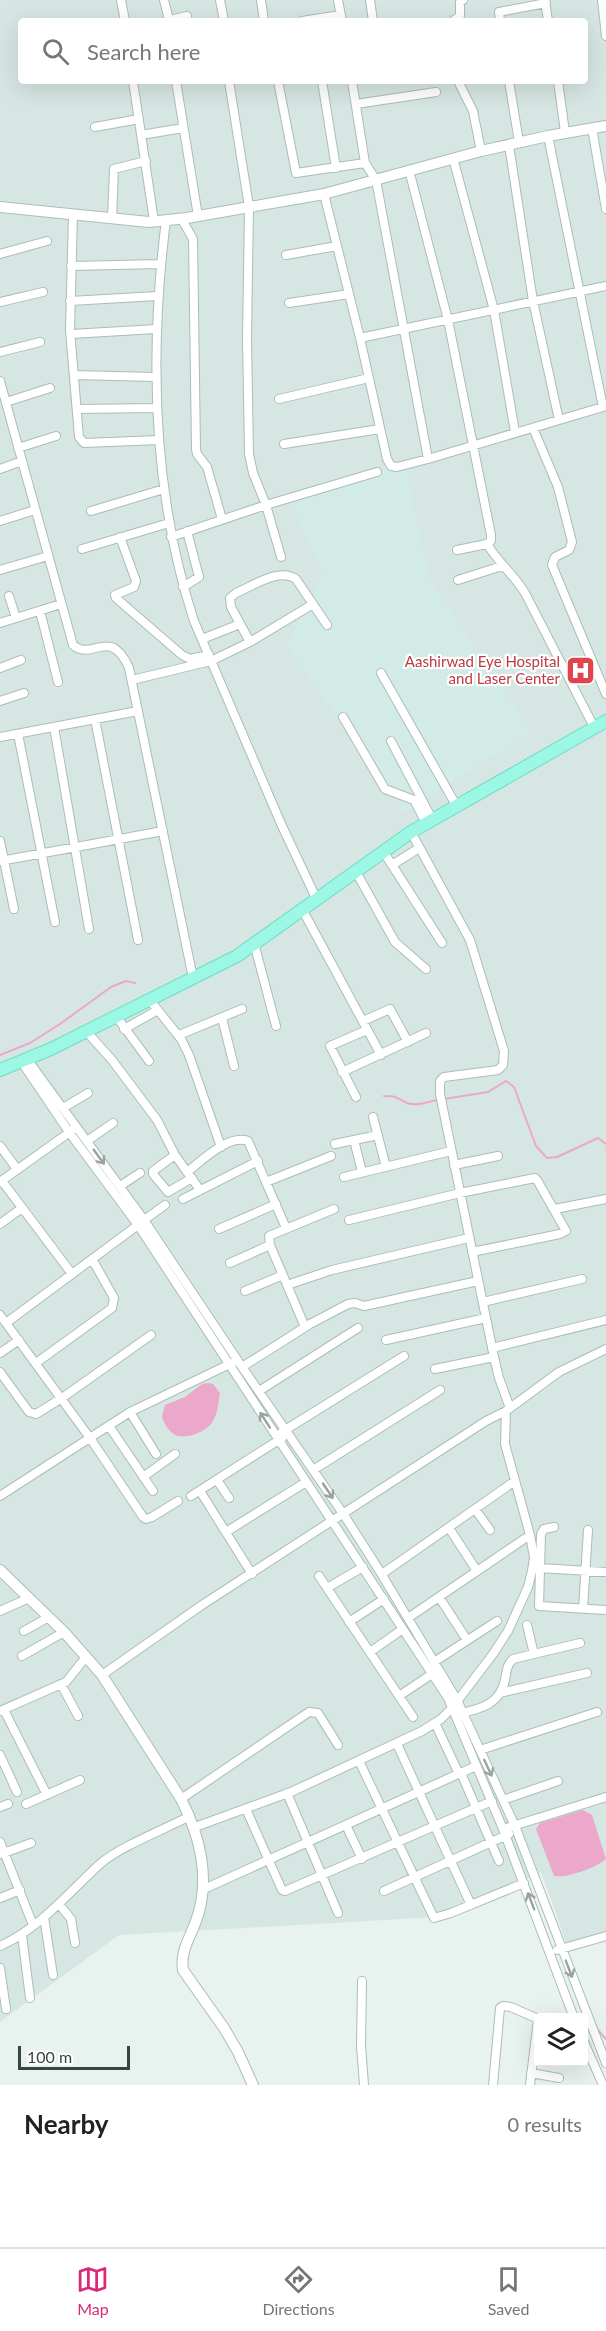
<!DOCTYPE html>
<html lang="en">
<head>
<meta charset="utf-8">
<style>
  :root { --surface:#fff; --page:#f2f2f2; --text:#222; --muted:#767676; --line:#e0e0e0; --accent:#db2777 }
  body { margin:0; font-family:Lato,sans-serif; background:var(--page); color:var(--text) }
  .controls { position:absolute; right:18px; bottom:18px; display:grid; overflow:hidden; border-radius:6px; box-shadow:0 6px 24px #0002 }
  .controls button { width:54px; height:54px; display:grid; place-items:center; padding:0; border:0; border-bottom:2px solid var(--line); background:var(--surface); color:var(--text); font:30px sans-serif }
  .scale { position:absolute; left:18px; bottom:15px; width:112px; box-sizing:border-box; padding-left:6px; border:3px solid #374541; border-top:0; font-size:16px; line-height:21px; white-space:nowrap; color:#374541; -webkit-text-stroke:4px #fff; paint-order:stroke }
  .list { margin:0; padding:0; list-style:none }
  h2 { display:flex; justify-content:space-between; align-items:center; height:78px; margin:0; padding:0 24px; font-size:26px }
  h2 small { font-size:20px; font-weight:400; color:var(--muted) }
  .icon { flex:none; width:33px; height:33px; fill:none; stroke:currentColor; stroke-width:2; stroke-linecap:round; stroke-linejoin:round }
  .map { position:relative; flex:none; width:606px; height:2085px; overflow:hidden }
  .search { position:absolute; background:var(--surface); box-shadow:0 6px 24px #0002; left:18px; right:18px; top:18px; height:66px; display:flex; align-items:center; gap:15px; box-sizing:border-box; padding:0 21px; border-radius:6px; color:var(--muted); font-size:22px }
  .sheet { height:162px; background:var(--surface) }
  nav { display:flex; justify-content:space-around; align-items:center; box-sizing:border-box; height:84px; border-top:2px solid var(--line); background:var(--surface); font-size:16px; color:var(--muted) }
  nav a { display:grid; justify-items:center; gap:3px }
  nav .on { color:var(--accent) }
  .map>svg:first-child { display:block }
</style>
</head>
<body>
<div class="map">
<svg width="606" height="2085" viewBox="0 0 606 2085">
  <rect width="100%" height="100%" fill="#e8f3f0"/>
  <path fill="#d6e6e3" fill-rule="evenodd" d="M0,0H606V1934L567,1945L541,1872L438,1917L119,1935L0,2022ZM21,21H585V81H21Z"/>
  <path fill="#d2ebe6" d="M404,463L430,580L531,732L404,813L287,646L323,575L289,496Z"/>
  <path fill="#eba8ca" d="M208,1383L213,1384L220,1393C218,1402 218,1413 213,1421C208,1431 186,1440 175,1435C169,1432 163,1422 162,1416L165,1405L185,1397L202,1384Z
    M583,1810L592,1815L606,1859C598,1867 565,1879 554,1876L536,1829L540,1823Z"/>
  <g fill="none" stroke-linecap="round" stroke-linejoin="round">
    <path stroke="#eba8ca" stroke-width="2" d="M0,1055L30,1043L60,1024L111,987L126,981L135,983
      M384,1096C398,1096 396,1098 407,1103C416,1107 429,1101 438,1100
      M444,1099L488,1092L506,1081L514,1087L536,1146L547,1158L557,1157L598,1138L606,1144
      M597,2029L606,2039"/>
    <defs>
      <path id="minor" d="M121,0L125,21
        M164,0L169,20
        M220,0L224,21
        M261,0L264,21
        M338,0L342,21
        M370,0L373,21
        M545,0L548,21
        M602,0L606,36
        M166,21L187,16
        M302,21L341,15
        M453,21L460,16V2L463,0
        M500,21L499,12L546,3
        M133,81L154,221
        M176,81L198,216
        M229,81L249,207L247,338L249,454L253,473L266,505L281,557
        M278,81L296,173L365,163
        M322,81L336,168
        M352,81L365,163L376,180L428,459
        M458,81L473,111L481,151
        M509,81L519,142
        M558,81L565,132
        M356,104L436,92
        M95,127L139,119
        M592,128L606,209
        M141,135L183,128
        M548,136L603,407
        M509,145L533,301L559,420
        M453,158L494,310L515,432
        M409,170L448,320L491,535V541L487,544L457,550
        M324,194L360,338L387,459L391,466L397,467L428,459L606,406
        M73,215L70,330L79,437L84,443L159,440
        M181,218L193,239L196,449L197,454L207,467L222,519
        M112,219L114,169L146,161
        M166,220C149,355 152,492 194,621L282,826L316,898
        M0,254L47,241
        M286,255L337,246
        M71,266L160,264
        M70,301L157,296
        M0,302L43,292
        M289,303L349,294
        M71,334L156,329
        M360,338L606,286
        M0,352L40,342
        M74,375L155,377
        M0,381L73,645C92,662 110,625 129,668L193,978
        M279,399L369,378
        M6,402L50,388
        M77,409L156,408
        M533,428L558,487L572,542L569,550L555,557L552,565L606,694
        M284,444L380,429
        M18,448L56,436
        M0,469L22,461
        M91,511L164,489
        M0,521L35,510
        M120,537L136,581L134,587L115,595L116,598L182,655L190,659L209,655
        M171,537L266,505L377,472
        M487,544C498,562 514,575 525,593L594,727
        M82,549L169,523
        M0,570L48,556
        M458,580L502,566
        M183,587L199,577L187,531
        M9,596L16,618
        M40,611L58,682
        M0,623L61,604
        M202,639L240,624
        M250,642L231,607L230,598L236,593C253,586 279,567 296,579L327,625
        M0,668L21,660
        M381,673L456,805
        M132,680L211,661L250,642L313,604
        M0,701L24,693
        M343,717L385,789L414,800L426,823
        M95,719L138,940
        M54,727L89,929
        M18,734L55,922
        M0,737L138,711
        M391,741L432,819
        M411,832L470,940L504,1051L503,1065L498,1070L444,1077L440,1081V1094L494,1357L499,1378L510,1408
        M0,841L14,909
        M383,851L442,943
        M0,861L163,831
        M392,865L419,848
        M355,870L395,942L426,969
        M302,909L381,1055
        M254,943L276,1026
        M149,999L181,1039L189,1055L221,1147
        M116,1016L149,1061
        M222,1018L234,1066
        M363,1021L390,1009L408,1042
        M124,1029L158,1010
        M86,1031L112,1060L157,1120L175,1155L200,1190
        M179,1035L242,1009
        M27,1059L144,1220L242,1367L344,1515L379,1570L457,1700L515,1826L606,2063
        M21,1061L69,1132L138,1225L448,1698L503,1829L574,2018
        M342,1072L426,1033
        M356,1097L330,1046L367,1030
        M63,1108L88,1093
        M373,1117L386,1167
        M354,1140L362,1172
        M87,1141L113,1123
        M335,1144L378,1135
        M0,1146L17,1169
        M175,1155L153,1171V1174L168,1192L192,1178
        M454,1165L498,1156
        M187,1172C202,1161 228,1134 248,1141L286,1228
        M344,1177L451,1151
        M2,1181L72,1274
        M0,1182L74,1129
        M266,1182L331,1156
        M120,1186L140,1173
        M183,1199L258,1161
        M555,1209L606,1199
        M144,1220L165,1205
        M349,1220L460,1193L535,1178L537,1180L566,1231L560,1234L472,1252
        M0,1224L22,1208
        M219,1229L276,1204
        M230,1263L270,1245
        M287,1285L332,1270L469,1238
        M245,1291L283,1275
        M483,1302L582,1279
        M0,1315L90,1438L143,1517L146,1519L152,1517L178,1501
        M6,1323L138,1225
        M305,1327L270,1245L269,1236L334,1209
        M386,1340L486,1318
        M492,1348L606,1320
        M0,1353L19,1340
        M36,1363L112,1308L114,1298L92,1259
        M242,1367L310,1324L348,1304L355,1303L364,1306L478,1281
        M435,1369L494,1357
        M0,1372L29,1412L36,1414L62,1398L151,1335
        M259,1391L358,1328
        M130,1412L156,1454
        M109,1426L153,1491
        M282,1432L404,1356
        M313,1470L440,1390
        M143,1477L175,1454
        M217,1480L229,1498
        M200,1491L252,1574
        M0,1496L130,1412L234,1362
        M191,1496L282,1438
        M475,1509L490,1530
        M554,1527L544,1529L541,1534L539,1606L606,1610
        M449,1528L477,1571
        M226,1532L306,1482
        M539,1568L606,1572
        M382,1574L515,1481
        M319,1576L413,1717
        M327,1588L363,1567
        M439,1597L467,1640
        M583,1609L588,1530
        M0,1611L29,1598
        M408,1618L530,1535
        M349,1622L384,1599
        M527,1625L534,1654
        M24,1631L49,1617
        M370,1652L403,1629
        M22,1656L64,1632
        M434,1662L497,1621
        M102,1675L202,1605L486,1421L506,1411L559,1372L606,1349
        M61,1684L78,1716
        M500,1693L587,1673
        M399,1696L432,1674
        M4,1710L47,1795
        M0,1711L66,1682L86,1657
        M458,1714C479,1709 500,1705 505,1680C507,1671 506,1666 513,1659L580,1643
        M435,1723L459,1774
        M397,1744L471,1905
        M480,1750L597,1712
        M0,1755L17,1792
        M359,1761L434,1918L451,1913L524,1883
        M461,1773L499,1861
        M287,1793L338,1913
        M181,1799L309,1712L318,1713L338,1745
        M503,1800L558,1781
        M26,1804L80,1780
        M0,1807L8,1804
        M246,1809L282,1890L285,1891L492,1801
        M346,1825L362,1859
        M195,1827L291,1792L422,1731L441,1719L452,1708L493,1654L508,1631L528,1587L532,1571L534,1557L530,1535L505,1444L506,1411
        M503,1829L606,1797
        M0,1842L33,1925
        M1,1854L31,1843
        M204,1889L476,1766
        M384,1891L509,1834
        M0,1898L20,1890
        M59,1904L71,1919L75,1943
        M44,1917L53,1975
        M22,1935L30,1998
        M0,1946C40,1928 68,1893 100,1864C119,1847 165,1829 190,1816
        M557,1950L606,1936
        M0,1968L6,2009
        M362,1981L361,2046L364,2085
        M584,2042L603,2085
        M531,2073L559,2078
        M493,2085L500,2008L503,2006L511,2007L538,2019
        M530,2085L538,2019"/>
      <path id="tertiary" d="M0,207L149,222L187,218L324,194L481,151L548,136L606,126
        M0,1570L64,1632L102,1675L181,1799C200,1836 211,1880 196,1921C190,1938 180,1951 183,1970L224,2028L238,2052L253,2085"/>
      <path id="primary" d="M0,1070L51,1049L237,956L411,832L606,721"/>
    </defs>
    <use href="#minor" stroke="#abbdb9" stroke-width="10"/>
    <use href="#tertiary" stroke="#abbdb9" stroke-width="12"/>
    <use href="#primary" stroke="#6ddcc4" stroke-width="14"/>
    <use href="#minor" stroke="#fff" stroke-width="8"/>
    <use href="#tertiary" stroke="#fff" stroke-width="10"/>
    <use href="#primary" stroke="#9cf7e5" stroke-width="12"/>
  </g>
  <defs><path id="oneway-shaft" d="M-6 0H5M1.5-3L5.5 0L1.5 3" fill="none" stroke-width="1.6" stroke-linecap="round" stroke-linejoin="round" transform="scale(1.5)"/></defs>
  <g stroke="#9ba2a0">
    <use href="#oneway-shaft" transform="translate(99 1157) rotate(54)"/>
    <use href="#oneway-shaft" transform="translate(265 1420) rotate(-123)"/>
    <use href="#oneway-shaft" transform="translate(328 1491) rotate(56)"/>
    <use href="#oneway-shaft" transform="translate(488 1768) rotate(65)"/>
    <use href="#oneway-shaft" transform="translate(531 1901) rotate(-111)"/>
    <use href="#oneway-shaft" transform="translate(569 1969) rotate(69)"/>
  </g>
  <defs>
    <symbol id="hospital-square" viewBox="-11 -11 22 22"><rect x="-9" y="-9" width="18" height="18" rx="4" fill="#e0444e" stroke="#fff"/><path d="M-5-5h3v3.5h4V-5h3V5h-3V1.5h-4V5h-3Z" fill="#fff"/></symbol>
  </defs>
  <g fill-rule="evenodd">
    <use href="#hospital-square" x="564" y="654" width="33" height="33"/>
  </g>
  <g text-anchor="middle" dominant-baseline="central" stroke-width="4.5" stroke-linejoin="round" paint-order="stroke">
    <g font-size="15" fill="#be3a42" stroke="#fff" text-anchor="end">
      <text x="560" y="661">Aashirwad Eye Hospital<tspan x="560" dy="17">and Laser Center</tspan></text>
    </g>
  </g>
</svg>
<div class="controls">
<button><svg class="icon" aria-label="layers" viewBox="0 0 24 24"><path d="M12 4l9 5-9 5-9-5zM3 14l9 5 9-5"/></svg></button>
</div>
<div class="scale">100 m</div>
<div class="search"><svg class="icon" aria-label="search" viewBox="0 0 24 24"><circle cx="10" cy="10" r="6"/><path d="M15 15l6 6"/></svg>Search here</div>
</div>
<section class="sheet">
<h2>Nearby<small>0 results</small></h2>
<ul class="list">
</ul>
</section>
<nav>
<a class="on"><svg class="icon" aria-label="map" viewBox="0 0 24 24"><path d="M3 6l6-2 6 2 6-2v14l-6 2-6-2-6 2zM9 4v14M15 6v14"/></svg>Map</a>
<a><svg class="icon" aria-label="directions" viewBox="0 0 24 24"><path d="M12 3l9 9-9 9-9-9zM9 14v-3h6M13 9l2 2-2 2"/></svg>Directions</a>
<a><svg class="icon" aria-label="saved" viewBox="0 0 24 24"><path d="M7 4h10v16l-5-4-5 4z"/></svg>Saved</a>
</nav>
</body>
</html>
